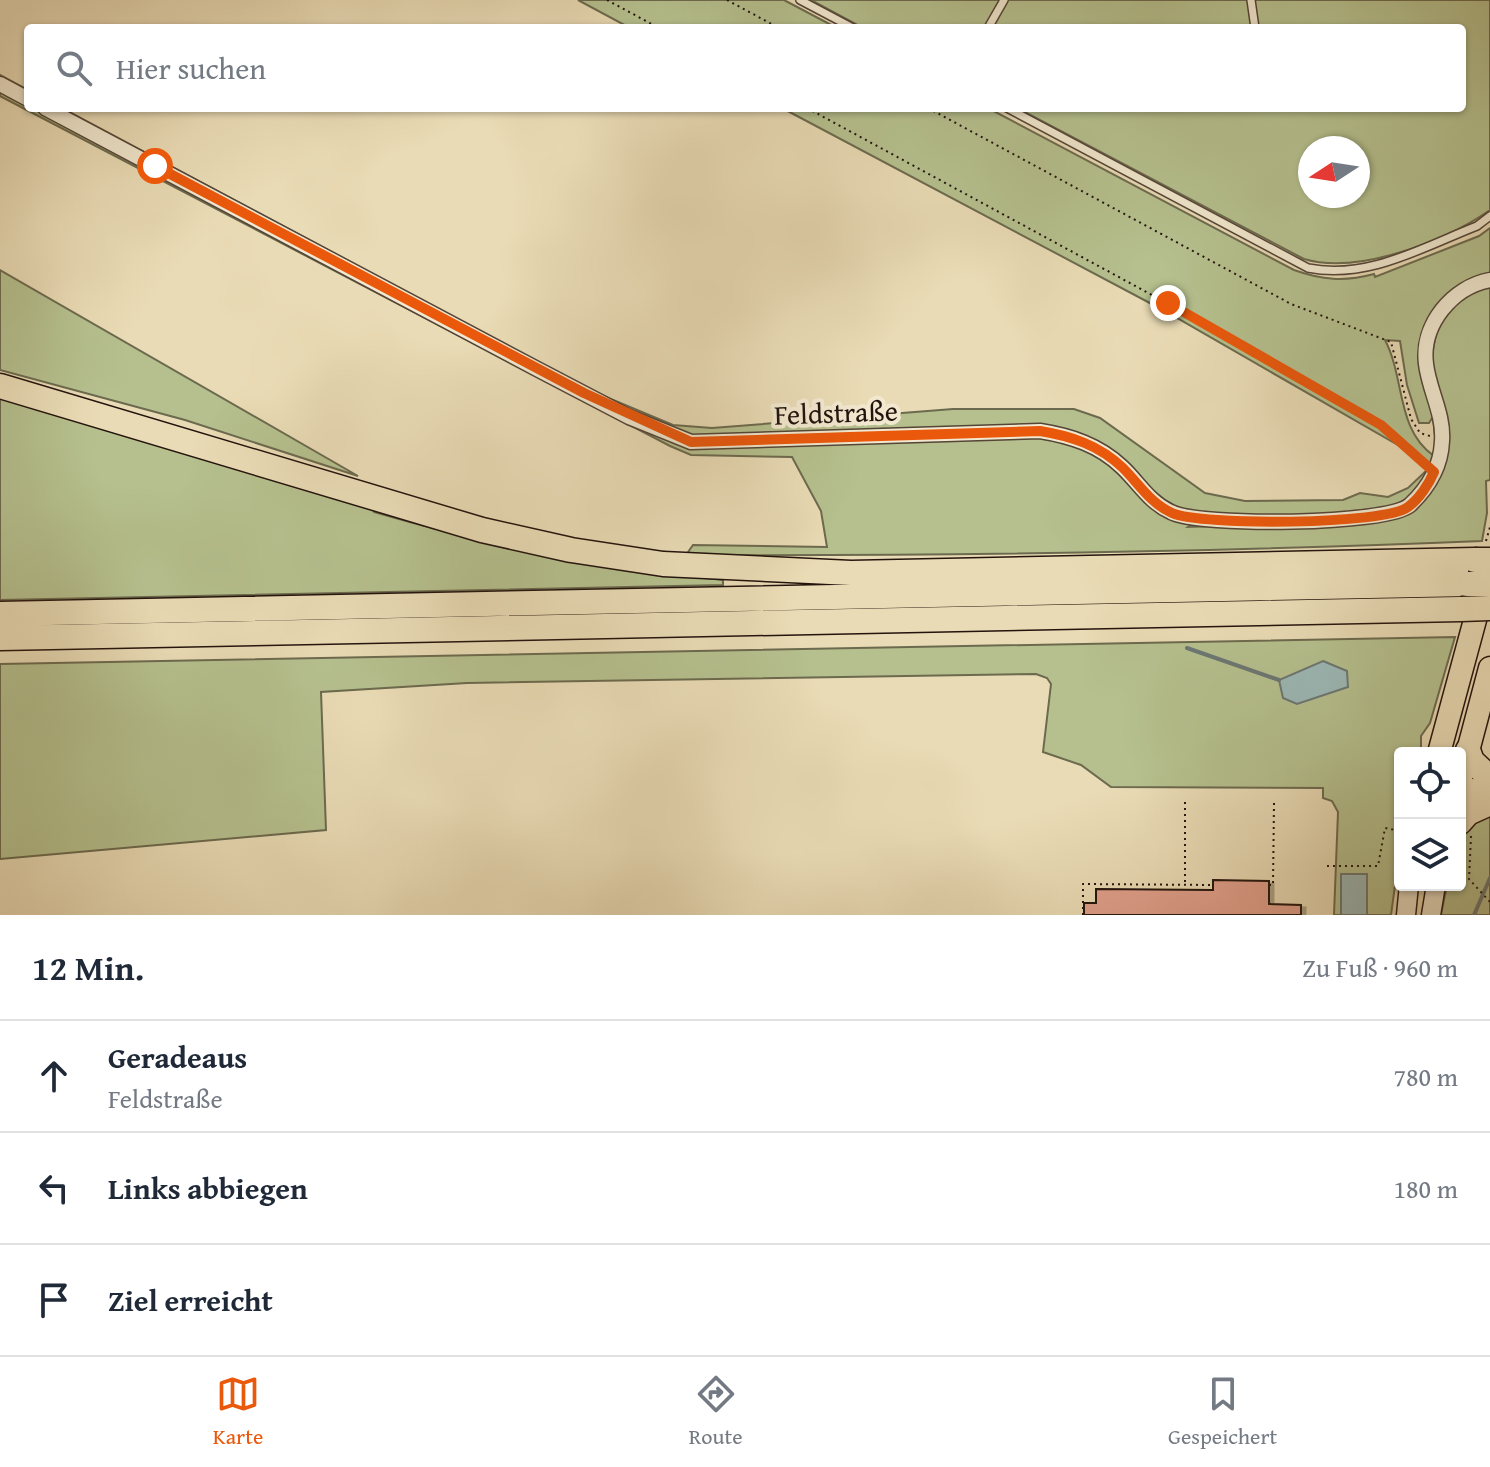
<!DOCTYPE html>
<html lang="de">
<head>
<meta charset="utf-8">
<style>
  :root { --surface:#fff; --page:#f6f6f7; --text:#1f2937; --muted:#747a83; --line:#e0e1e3; --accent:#ea580c }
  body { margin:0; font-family:"Gentium Book Plus",serif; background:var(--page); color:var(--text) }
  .controls { position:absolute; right:24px; bottom:24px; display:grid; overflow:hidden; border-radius:8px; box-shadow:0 2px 6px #0004 }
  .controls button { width:72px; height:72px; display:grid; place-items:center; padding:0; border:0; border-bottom:2px solid var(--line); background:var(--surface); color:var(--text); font:40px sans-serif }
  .compass { position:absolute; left:1298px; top:136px; width:72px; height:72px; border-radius:50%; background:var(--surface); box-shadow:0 2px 6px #0004; rotate:258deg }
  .stop { position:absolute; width:24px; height:24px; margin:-18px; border:6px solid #ea580c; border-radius:50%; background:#fff }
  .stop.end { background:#ea580c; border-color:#fff; box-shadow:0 2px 8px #0008 }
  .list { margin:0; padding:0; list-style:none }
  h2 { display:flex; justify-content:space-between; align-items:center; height:104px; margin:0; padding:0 32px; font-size:34px }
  h2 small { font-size:26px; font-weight:400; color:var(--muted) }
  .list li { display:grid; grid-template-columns:52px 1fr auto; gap:24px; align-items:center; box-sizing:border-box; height:112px; padding:0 32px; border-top:2px solid var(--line) }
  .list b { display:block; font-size:30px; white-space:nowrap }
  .list p { margin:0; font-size:26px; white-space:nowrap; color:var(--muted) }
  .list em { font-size:26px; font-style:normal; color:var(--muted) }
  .icon { flex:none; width:44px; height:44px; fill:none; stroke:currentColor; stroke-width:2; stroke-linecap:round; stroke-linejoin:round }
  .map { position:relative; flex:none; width:1490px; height:915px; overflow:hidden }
  .search { position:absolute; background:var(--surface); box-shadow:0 2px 6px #0004; left:24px; right:24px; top:24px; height:88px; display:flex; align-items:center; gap:20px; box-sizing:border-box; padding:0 28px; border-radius:8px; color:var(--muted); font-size:30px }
  .sheet { height:440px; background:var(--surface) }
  nav { display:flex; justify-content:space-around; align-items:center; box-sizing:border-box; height:112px; border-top:2px solid var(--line); background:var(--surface); font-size:22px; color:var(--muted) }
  nav a { display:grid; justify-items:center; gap:4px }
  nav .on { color:var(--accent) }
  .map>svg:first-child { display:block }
</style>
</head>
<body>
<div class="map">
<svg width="1490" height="915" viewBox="0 0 1490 915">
  <defs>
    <filter id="shadow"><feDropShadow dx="4.5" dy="2.5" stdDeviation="0" flood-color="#0004"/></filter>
  </defs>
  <rect width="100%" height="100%" fill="#e9dbb5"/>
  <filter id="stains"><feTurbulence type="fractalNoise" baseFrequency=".0025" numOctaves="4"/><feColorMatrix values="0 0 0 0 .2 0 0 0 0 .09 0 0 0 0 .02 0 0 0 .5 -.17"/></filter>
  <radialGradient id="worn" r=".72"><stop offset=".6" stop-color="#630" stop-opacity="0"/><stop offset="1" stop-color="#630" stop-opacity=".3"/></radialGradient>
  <path fill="#b5c08e" stroke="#6c6a4e" stroke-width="2" fill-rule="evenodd" d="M578,0H784L837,28H630Z
    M811,0H1490V210C1444,242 1357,275 1304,259L1017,108H1462V28H863ZM1310,148H1358V196H1310Z
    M0,75L28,90V108H62L594,392L673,425L712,428L953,409H1074L1100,418L1205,493L1245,501L1343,500L1360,493L1388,497L1408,488L1427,470L1403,448L1163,310L782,108H988L1294,270C1322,280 1344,282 1374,274L1375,277L1479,236L1490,228V274L1427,327L1434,415L1429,423H1419L1407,385L1400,341L1385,340C1405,378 1396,430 1434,456C1429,473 1420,490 1404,500C1369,524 1244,517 1198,519L1188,527L1383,521L1404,512L1439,475C1436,434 1420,349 1445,316C1457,300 1472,293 1490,285V480L1486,481L1487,513L1482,541C1217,552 952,556 686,555L693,545L827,547L821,511L792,457L691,455L670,446L0,96Z
    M0,270L358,476L185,420L0,370Z
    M0,397L370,504L374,512C488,545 604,568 723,580V585L0,600Z
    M1455,637L1430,723L1421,736V753H1400V849L1391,915H1334L1338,812L1332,801L1323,798V788L1111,787L1081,765L1043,752L1051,684L1047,678L1036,674L467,683L321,692L326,830L0,859V664Z
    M1490,809V915H1441L1447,885H1460L1461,831Z"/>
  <path fill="#9bb9b7" stroke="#6b7773" stroke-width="2" d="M1323,661L1347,671L1348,687L1297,704L1283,698L1279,680Z
    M1341,874H1367V915H1341Z"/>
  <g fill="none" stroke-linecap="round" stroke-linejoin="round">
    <path stroke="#6b7773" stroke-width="4" d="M1187,648L1279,680
      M1474,915L1490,878"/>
  </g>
  <path fill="#e09f8b" stroke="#23130d" stroke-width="2" filter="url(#shadow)" d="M1213,880L1269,881V904L1301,905V915H1084V903H1096V889L1213,890Z"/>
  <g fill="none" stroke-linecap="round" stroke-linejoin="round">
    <defs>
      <path id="service" d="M800,0L853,28
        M1251,0L1255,28
        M988,28L1004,0
        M1007,108L1308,268C1368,280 1423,247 1477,226L1490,216"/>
      <path id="minor" d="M0,84L28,99
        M45,108L539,370L629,417L691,442L1040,431C1071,436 1099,445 1122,467C1139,483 1149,502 1171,512C1199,527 1388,525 1410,505C1428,488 1441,466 1442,441C1444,414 1429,390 1426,364C1421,325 1452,287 1490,280"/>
      <path id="secondary" d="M1406,915L1409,885
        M1431,915L1436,885"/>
      <path id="primary" d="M1439,753L1482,594
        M1460,781L1490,668"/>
      <path id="motorway" d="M0,386L482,530L571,550L663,564L851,573L1475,560
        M0,614L1468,584
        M0,638L1461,609
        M1468,750L1472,761L1490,778
        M1460,788L1490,796
        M1460,822L1468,813L1490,803"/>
    </defs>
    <use href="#service" stroke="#544537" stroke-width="10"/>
    <use href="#minor" stroke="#544537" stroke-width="17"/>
    <use href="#secondary" stroke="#23130d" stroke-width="21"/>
    <use href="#primary" stroke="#23130d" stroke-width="25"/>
    <use href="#motorway" stroke="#23130d" stroke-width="27"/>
    <path stroke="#23130d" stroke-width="2" stroke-dasharray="2 4" stroke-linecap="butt" d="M607,0L659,28
      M727,0L779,28
      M807,108L1270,359L1381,425L1424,464
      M928,108L1291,304L1391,342L1411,419L1420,433L1430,436
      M1486,541L1490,527
      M1185,802V884
      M1471,836L1469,879L1490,902
      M1327,866H1378L1385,828L1400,831
      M1398,873L1400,862
      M1269,885H1273L1274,803
      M1083,915V884L1213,885"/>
    <use href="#service" stroke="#f1e8cf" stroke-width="7"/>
    <use href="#minor" stroke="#f1e8cf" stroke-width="14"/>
    <use href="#secondary" stroke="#f1e8cf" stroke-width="18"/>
    <use href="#primary" stroke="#e9dbb5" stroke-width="22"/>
    <use href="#motorway" stroke="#e9dbb5" stroke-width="24"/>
    <defs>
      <path id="motorway-bridge" d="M1475,560H1490
        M1468,584H1490
        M1461,609L1490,608"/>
    </defs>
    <use href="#motorway-bridge" stroke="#23130d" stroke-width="27" stroke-linecap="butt"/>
    <use href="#motorway-bridge" stroke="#e9dbb5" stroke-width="24"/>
  </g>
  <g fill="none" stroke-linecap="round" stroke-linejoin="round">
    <path stroke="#ea580c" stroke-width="10" d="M155,166L584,393L691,442L1040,431C1071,436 1099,445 1123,468C1139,484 1150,503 1172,513C1201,526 1384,525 1408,507C1419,499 1429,484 1434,472L1381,425L1168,303"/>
  </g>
  <g text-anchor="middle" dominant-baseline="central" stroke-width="8" stroke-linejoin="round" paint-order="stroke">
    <g font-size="28" fill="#23130d" stroke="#f1e8cf">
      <text transform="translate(836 412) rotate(-2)">Feldstraße</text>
    </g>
  </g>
  <rect width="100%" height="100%" filter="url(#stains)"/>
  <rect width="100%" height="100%" fill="url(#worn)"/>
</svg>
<div class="controls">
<button><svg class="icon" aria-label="locate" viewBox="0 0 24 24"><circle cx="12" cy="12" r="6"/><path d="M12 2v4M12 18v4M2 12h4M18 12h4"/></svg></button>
<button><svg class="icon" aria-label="layers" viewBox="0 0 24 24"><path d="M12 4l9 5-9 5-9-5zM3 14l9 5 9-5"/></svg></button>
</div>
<svg class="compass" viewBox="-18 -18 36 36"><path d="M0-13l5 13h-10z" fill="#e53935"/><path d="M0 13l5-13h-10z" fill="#747a83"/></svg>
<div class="stop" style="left:155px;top:166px"></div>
<div class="stop end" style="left:1168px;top:303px"></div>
<div class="search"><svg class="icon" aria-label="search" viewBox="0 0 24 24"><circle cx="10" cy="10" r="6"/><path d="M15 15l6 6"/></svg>Hier suchen</div>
</div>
<section class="sheet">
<h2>12 Min.<small>Zu Fuß · 960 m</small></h2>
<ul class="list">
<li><svg class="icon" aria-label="ahead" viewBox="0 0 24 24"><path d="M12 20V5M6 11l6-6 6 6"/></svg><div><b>Geradeaus</b><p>Feldstraße</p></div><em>780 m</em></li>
<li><svg class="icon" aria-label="left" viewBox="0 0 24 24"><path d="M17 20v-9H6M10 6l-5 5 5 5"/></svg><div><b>Links abbiegen</b></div><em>180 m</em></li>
<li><svg class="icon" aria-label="arrive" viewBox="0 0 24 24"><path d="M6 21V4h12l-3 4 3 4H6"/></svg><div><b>Ziel erreicht</b></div></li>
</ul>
</section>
<nav>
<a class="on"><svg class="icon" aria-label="map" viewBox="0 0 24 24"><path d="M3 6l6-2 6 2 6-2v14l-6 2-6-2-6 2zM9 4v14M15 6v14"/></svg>Karte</a>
<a><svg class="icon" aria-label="directions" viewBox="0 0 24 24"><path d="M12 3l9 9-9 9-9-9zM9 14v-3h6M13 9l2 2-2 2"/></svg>Route</a>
<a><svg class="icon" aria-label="saved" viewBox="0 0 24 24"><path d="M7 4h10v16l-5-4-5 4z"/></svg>Gespeichert</a>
</nav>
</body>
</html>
